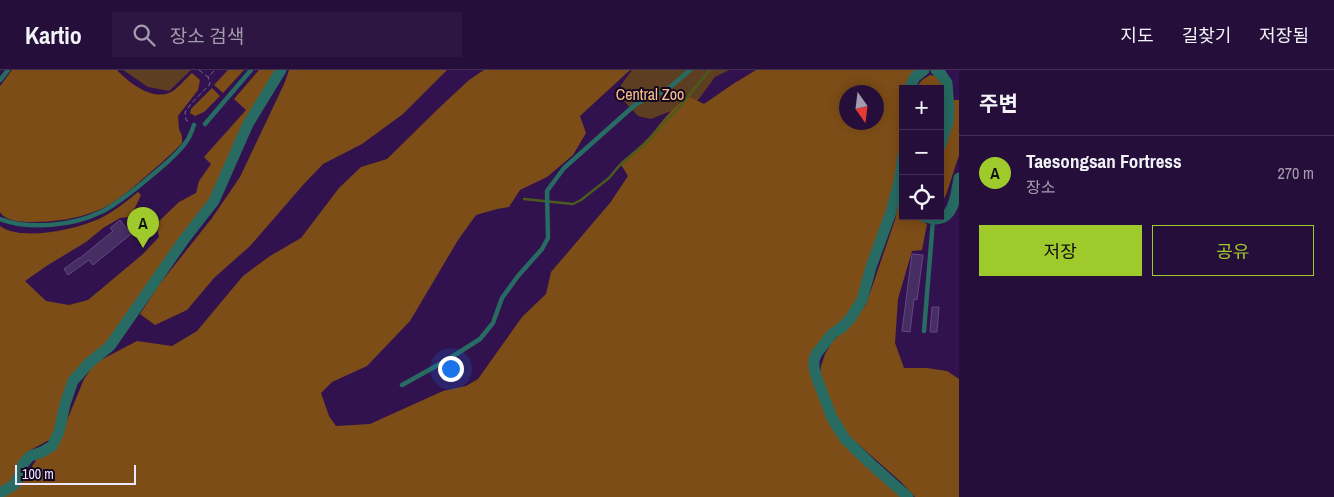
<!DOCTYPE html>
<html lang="ko">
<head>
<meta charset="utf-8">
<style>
  :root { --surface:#250e3a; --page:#2d1742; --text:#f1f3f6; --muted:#a39caf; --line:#422e54; --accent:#9fca2c }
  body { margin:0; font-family:"Archivo Narrow","Noto Sans KR",sans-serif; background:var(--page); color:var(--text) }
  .controls { position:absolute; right:15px; top:15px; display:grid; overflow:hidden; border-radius:0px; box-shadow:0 2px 12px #0003 }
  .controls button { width:45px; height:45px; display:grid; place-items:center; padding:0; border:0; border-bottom:1px solid var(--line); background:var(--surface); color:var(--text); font:25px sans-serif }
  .compass { position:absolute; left:839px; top:15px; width:45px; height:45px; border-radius:50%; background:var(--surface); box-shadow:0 2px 12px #0003; rotate:166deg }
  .scale { position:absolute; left:15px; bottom:12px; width:121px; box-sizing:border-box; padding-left:5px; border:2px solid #f0e6fd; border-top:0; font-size:14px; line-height:18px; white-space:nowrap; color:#f0e6fd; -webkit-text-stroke:4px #140721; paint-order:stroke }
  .you { position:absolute; left:450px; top:298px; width:18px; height:18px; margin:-12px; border:4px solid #fff; border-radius:50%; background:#1a73e8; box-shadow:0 0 0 8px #1a73e833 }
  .badge { display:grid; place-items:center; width:32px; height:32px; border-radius:50%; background:var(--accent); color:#111; font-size:16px; font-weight:700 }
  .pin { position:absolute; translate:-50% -41px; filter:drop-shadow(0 1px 2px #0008) }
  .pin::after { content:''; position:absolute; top:26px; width:18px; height:15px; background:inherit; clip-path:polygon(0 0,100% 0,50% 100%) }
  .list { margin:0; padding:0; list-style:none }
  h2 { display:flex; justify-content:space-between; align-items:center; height:65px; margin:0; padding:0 20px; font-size:21px }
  h2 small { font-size:16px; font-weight:400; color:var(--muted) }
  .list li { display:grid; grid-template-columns:32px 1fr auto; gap:15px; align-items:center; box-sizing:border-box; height:75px; padding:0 20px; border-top:1px solid var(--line) }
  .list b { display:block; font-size:19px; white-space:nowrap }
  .list p { margin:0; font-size:16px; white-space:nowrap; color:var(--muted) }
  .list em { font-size:16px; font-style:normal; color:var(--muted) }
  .actions { display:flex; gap:10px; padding:15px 20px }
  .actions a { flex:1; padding:11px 0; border:1px solid var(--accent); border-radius:0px; text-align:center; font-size:18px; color:var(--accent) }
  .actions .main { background:var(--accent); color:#111 }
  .icon { flex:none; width:28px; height:28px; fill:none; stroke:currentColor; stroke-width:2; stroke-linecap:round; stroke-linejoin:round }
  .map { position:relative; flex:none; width:959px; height:427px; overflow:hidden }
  header { display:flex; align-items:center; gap:30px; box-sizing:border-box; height:70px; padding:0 25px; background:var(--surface); border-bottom:1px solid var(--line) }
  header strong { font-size:24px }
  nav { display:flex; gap:28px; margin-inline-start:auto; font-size:18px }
  .search { width:350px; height:45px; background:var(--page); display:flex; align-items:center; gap:12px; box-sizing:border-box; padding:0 18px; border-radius:0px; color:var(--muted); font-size:19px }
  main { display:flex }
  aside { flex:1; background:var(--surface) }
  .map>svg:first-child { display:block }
</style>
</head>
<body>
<header>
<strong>Kartio</strong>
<div class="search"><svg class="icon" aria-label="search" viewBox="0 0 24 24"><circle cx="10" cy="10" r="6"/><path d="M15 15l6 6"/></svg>장소 검색</div>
<nav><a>지도</a><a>길찾기</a><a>저장됨</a></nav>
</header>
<main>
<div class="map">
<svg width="959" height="427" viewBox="0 0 959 427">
  <rect width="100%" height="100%" fill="#31124e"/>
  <path fill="#5d3e20" d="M123,0H191L169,21L148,17Z
    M632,0H729L715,7L698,30L651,49L638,46L622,29L621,15Z"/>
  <path fill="#7d4d17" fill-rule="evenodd" d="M12,0H117C128,12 151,30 169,23C176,21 186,8 192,3L200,10L198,20L178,46L179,59L182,66V73C168,88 153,100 137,114C125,124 113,134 99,140C77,149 54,152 31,152C21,152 5,151 0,142V16Z
    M228,0H244L223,23L214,15Z
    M259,0H277L213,126L111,269L77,299L55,360L49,370L27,382L9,414L0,419V156C3,158 7,160 10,161C36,168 75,159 99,149C113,142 126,132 138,122L141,125L132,144L128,147L120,148L103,158L86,172L48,195L25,211L46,231L69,235L88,230L143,184L159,167L156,154L179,132L196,123L199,111L211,94L204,87L246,40L234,29Z
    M289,0H447L403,44L362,74L323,94L303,115L250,176L214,208L187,240L155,255L140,244L158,216L212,148L240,107L285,12Z
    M484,0H630L580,46L586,63L573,85L547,107L520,120L509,137L497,139L476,145L458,170L410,251L367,296L332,312L321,323L329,346L336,356L370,354L443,321L466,316L478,309L522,247L546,224L551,202L610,133L628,106L620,93C630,84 641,76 650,66C663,51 672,36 690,27L704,34L733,14L756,0H917L907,19H903L900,81L895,112L861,221L850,244L814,280L828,348L903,427H1L10,422L21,414L36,390L63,360L84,309L95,293L137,271L172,276L197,261L243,206L270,186L301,168L339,118L361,97L387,89L439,38L469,10ZM846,22H876V52H846Z
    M930,5L937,6C950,27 943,45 940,68V19H915L922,10Z
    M212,18L220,26L204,42L195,46L190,43L191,39Z
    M954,30H959V85L946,125L940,136V86L949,66Z
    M903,114V146H914L927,154L922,180L912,181L898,229L895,273L904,298H927L947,301L959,309V427H915L901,412L849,366L835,347L820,304L821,296L825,284L832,272L846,259L865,236L871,220L895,150Z"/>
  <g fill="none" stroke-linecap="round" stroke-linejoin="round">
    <path stroke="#495c1b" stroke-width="2.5" d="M524,129L573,134L581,130L609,108L619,96L648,71L665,51L671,46L682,34L693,20L710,0"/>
  </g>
  <path fill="#462d62" stroke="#644786" d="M120,150L131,164L93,195L89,190L68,205L64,199L79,188H80L113,161L110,158Z
    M912,184L923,185L917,230L914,229L910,262L902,261Z
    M932,237H939L937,262H930Z"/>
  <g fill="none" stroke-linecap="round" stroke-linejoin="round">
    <path stroke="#796290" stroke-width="1" stroke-dasharray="5 2.5" stroke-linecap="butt" d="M199,0L208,7L215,0
      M188,51L186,50L185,42L190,35L210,14L208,7"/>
    <path stroke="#276b62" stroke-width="4.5" d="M0,10L8,0
      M205,54L251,0
      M0,149C30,160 72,156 101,142C119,133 135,119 151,106C163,96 177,85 186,72C190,67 192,60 194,55
      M924,261L933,150
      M402,315L447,290L480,269L493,253L502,228L518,206L542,179L548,168L547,121L564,98L636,34L668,19L690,0"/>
    <path stroke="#276b62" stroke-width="11" d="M936,0L941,4L947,13L949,39L948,52L940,76
      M909,19L915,7L924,0
      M903,86L899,112L891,142L871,197L862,230L850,249L841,258L832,264L817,283L814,290V297L816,306L832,348L845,369L871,394L908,427
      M923,146C953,158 955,130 959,108
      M0,423L14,415L19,406L23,394L30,386L42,382L52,376L59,362L65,334L73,311L89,293L110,276L183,171L214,131L248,54L281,0"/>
  </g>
  <g text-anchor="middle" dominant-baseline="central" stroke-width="4" stroke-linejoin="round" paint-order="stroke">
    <g font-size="16" fill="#fbc089" stroke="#140721">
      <text x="650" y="24">Central Zoo</text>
    </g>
  </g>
</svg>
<div class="controls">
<button>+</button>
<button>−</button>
<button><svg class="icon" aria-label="locate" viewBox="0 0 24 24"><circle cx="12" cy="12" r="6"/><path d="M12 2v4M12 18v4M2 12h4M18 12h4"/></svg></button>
</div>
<svg class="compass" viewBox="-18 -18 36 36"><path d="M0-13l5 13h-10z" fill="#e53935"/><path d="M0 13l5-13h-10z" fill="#a39caf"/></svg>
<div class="scale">100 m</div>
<div class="you"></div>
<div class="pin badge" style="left:143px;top:178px">A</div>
</div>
<aside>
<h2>주변<small></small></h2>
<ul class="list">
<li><span class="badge">A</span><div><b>Taesongsan Fortress</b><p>장소</p></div><em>270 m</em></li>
</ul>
<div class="actions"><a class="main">저장</a><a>공유</a></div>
</aside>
</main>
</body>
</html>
